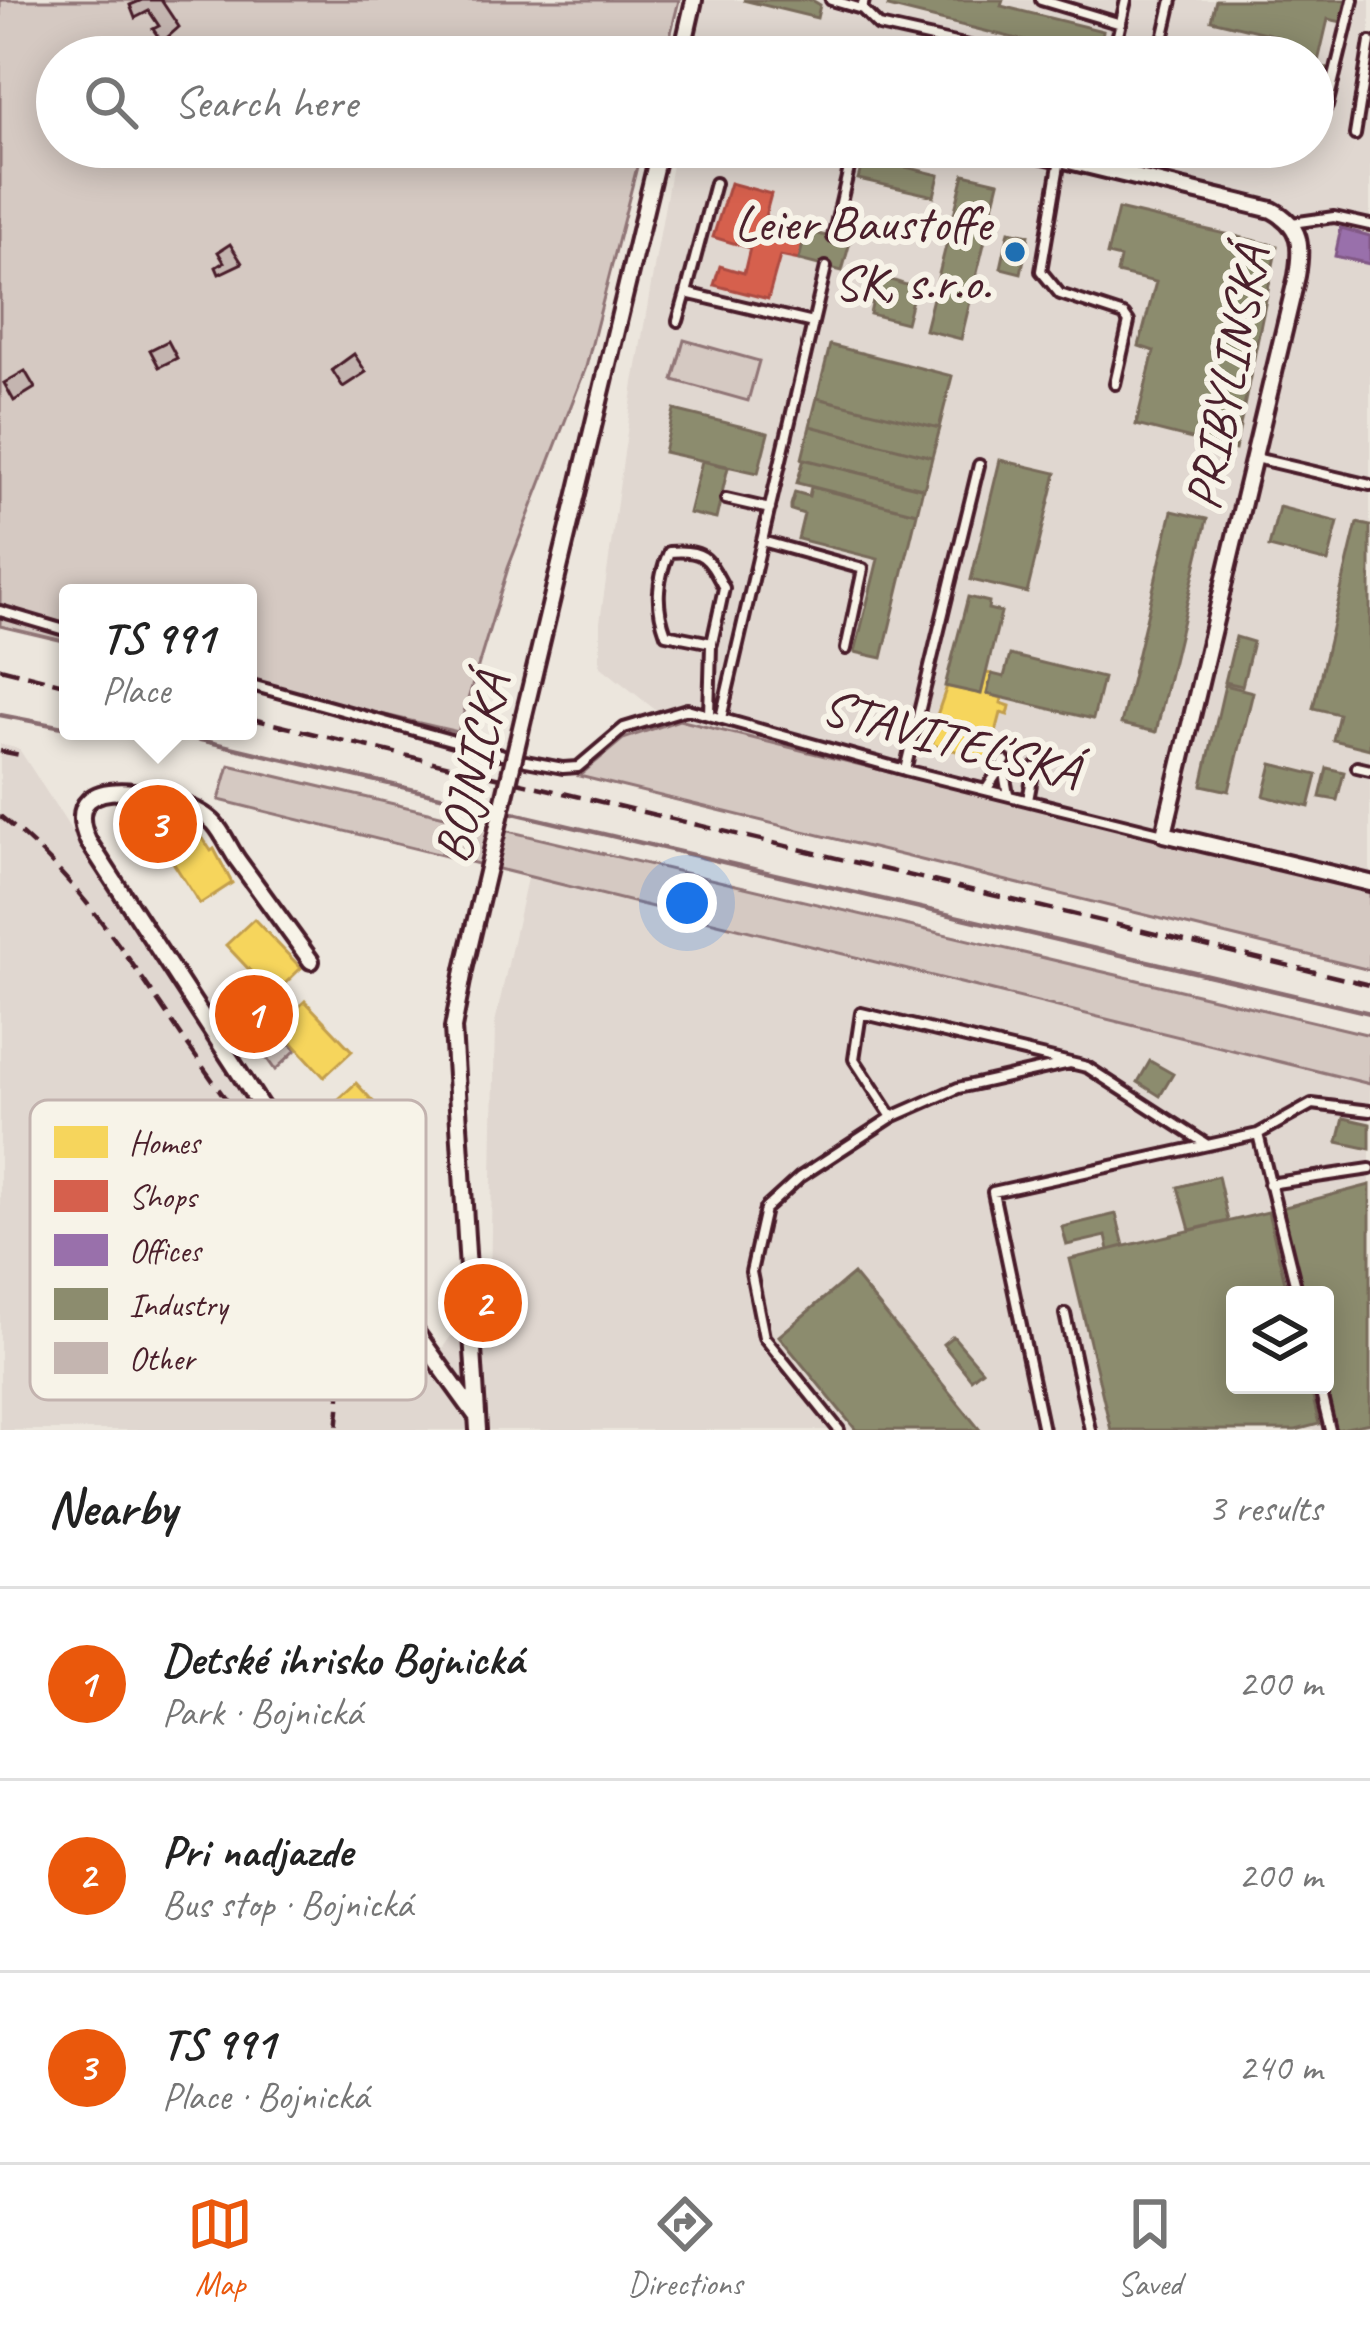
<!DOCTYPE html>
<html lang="en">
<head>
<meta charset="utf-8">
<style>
  :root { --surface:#fff; --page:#f6f6f6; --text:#222; --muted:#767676; --line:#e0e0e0; --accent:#ea580c }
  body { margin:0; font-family:Caveat,sans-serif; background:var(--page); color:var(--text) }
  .controls { position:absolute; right:36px; bottom:36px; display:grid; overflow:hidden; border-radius:12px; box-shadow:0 6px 30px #0003 }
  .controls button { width:108px; height:108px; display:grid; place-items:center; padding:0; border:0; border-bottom:3px solid var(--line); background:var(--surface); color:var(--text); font:60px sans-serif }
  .you { position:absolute; left:687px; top:903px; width:42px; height:42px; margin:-30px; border:9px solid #fff; border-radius:50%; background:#1a73e8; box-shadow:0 0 0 18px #1a73e833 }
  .badge { display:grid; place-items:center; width:78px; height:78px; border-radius:50%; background:var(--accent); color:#fff; font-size:39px; font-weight:700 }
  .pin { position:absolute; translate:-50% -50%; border:6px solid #fff; box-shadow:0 3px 12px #0006 }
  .popup { position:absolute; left:59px; top:584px; width:198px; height:156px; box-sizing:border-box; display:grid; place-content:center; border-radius:12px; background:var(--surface); filter:drop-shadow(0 3px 9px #0005); font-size:39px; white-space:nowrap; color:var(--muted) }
  .popup b { font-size:45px; color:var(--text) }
  .popup::after { content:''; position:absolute; left:50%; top:100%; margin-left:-24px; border:24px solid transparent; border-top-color:var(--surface) }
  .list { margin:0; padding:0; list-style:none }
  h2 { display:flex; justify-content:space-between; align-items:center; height:156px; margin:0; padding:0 48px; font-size:51px }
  h2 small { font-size:39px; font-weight:400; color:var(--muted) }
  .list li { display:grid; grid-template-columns:78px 1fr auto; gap:36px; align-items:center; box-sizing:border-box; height:192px; padding:0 48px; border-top:3px solid var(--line) }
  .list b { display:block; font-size:45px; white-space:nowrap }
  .list p { margin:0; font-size:39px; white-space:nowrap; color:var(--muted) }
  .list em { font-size:39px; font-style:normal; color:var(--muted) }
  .icon { flex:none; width:66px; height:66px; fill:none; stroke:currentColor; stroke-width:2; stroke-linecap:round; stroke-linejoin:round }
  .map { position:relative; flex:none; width:1370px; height:1430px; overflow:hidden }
  .search { position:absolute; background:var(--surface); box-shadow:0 6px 30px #0003; left:36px; right:36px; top:36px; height:132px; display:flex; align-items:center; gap:30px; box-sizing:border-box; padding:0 42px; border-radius:66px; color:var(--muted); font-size:45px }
  .sheet { height:732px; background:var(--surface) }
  nav { display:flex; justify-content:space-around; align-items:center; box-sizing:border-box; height:168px; border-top:3px solid var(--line); background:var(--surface); font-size:33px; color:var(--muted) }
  nav a { display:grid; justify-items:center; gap:6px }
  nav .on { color:var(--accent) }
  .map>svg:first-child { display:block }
</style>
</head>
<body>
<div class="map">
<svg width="1370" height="1430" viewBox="0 0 1370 1430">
  <rect width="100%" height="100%" fill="#ece6dd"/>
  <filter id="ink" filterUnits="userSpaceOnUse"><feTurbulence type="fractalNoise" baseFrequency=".00833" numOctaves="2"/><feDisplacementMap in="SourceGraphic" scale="24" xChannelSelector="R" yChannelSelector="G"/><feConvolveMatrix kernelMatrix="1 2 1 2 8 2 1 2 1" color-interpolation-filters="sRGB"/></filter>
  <g filter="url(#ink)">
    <path fill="#e0d7d0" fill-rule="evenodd" d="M701,0H1370V891L679,720L653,708L600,666V622L634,383L675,147H1313V57H690Z
      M0,744L19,749L363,1283L382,1383L430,1366L490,1280L495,1023L527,878L1370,1084V1430H0ZM1235,1295H1325V1385H1235Z"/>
    <path fill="#d5c9c2" stroke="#907476" stroke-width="3" d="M0,0H679L665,57H57V147H642L586,367L508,568L458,732L248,683V593H68V642L0,626Z
      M684,340L759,361L748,401L673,380Z
      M679,720L1370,891V970L579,776L623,739Z
      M229,765L1370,1035V1084L219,800Z
      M250,972L278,1006L271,1022L296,1050L275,1070L226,1001Z
      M363,1283L369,1284L430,1366L381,1384Z"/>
    <path fill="#f6d55c" stroke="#c29e4d" stroke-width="3" d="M986,673L992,674L987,694L1002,698L1001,703L1010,706L1008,715L1001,713L989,759L932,745L936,731L932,730L947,686L981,694Z
      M195,826L211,851L214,849L232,883L200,904L163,847Z
      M254,919L301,968L273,995L226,945Z
      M305,1001L352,1051L324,1077L278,1027Z
      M356,1083L402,1133L374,1159L328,1109Z"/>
    <path fill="#d6604d" stroke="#ac4c43" stroke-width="3" d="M730,183L771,194L764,220L806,231L799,260L780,256L768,299L714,285L720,266L744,273L750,248L713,237Z"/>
    <path fill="#9970ab" stroke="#815885" stroke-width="3" d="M1341,228L1370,236V264L1335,256Z"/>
    <path fill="#8c8c6e" stroke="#786b5a" stroke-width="3" d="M743,0H812L820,5L817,18Z
      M890,0H1003L1001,6L1103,31L1097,57H1090L888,7Z
      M1216,0H1348L1342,22L1328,19L1317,66L1331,69L1323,103L1313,101V57H1249L1251,50L1269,55L1274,35L1211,20Z
      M864,157L939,175L934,196L858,179Z
      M964,174L999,182L961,339L925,330Z
      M1118,209L1277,246L1235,450L1136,425L1154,351L1139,346L1156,282L1117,273L1120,258L1107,255Z
      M806,231L850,242L842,271L799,260Z
      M1009,231L1029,235L1021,273L1001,268Z
      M879,276L915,288L906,323L870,314L873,300L881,302L883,296L874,294Z
      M830,345L952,376L939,428L817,398Z
      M817,398L940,428L932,457L810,426Z
      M674,410L768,433L758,473L664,452Z
      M810,426L932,457L924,489L802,459Z
      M804,459L923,488L917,513L797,483Z
      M1000,460L1056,473L1027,593L971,580Z
      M702,461L728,467L716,519L689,513Z
      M811,487L917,513L882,658L855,652L878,559L798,539L804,514L791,510V505L795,492L809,496Z
      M1279,507L1338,522L1328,562L1269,547Z
      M1172,511L1207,519L1156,732L1121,724Z
      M1357,523L1370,526V749L1333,740L1339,714L1313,708Z
      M968,597L989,602L988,609L1001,612L981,694L945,686Z
      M1236,637L1253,642L1242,686L1225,682Z
      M1010,655L1103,678L1093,719L987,694L992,674L1004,677Z
      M1225,685L1253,692L1229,791L1202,785Z
      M1272,764L1317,775L1309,807L1264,796Z
      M1327,768L1344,772L1337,800L1320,797Z
      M1150,1061L1173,1074L1160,1096L1138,1082Z
      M1344,1118L1370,1124V1149L1338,1142Z
      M1218,1176L1228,1221L1190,1230L1178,1187Z
      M1370,1185V1423L1336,1430L1325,1385V1295H1302L1281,1208Z
      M1268,1212L1288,1295H1235V1385H1310L1319,1424L1296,1430H1111L1070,1259Z
      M1116,1214L1124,1246L1109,1250L1106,1236L1067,1245L1062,1227Z
      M853,1274L980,1430H856L779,1336Z
      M953,1336L982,1370L971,1379L943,1344Z"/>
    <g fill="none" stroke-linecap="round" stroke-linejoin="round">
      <path stroke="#896c6f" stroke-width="4.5" d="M0,715L68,728
        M84,731H103
        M162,731L1370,1013"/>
    </g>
    <path fill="#c4b5b0" stroke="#4a1f2b" stroke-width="3" d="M142,0H161L179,27L162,42L153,29L159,26L149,11L135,18L130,5Z
      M230,244L242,263L219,274L216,267L224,262L218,252Z
      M168,341L177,358L159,367L150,350Z
      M354,354L366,372L343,387L332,370Z
      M25,371L35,388L14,401L4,383Z"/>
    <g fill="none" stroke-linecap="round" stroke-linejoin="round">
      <defs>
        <path id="service" d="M831,0L862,9
          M864,0L862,9L879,26L1018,57
          M1041,0L1121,24
          M1113,57L1126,0
          M1159,57L1172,0
          M1313,125L1327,106L1353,0
          M1355,135L1370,42
          M1060,159L1041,271L1060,294L1124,315L1129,322L1115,384
          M1131,175L1138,147
          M715,183L686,293L813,323
          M1292,223L1334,217L1370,225
          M833,237L854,147
          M826,267L762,541L863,569L846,649
          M678,321L686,293
          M1255,458L1370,485
          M726,499L770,509
          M0,611L68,631
          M248,684L501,754
          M709,714L711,646L712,643L724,588C708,558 705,549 669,552C657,581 655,604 666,634L712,643
          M721,718L762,541
          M526,761L563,768L578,767L624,728L687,709L905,770L1163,834
          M1003,767L1008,795
          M1357,767L1370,770
          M905,770L979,465
          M986,790L1005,761
          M1028,800L1034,768
          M892,1117L854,1059L861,1013L1087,1067L1206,1144
          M1258,1134L1298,1295
          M1269,1184L1370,1169
          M1065,1314L1090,1430
          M1319,1385L1330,1430
          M839,1430L764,1337L751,1272L765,1209L800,1177L892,1117L958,1088L1070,1063
          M1043,1430L993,1192L1258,1134L1312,1104L1370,1111"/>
        <path id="minor" d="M681,57L694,0
          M1011,147L1272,210C1302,226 1302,246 1297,276L1164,834L1370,883
          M524,715L660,147
          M311,961C287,928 263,895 239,862C230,850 224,834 214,823C188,795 52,761 88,841L341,1229L477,1417
          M464,970L453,1028L478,1430"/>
      </defs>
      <use href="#service" stroke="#4a1f2b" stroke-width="16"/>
      <use href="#minor" stroke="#4a1f2b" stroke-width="22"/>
      <use href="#service" stroke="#f7f3e8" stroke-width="8"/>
      <use href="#minor" stroke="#f7f3e8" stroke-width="14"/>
      <path stroke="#4a1f2b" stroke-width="4.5" stroke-dasharray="18 9" stroke-linecap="butt" d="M0,668L68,685
        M248,718L1370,985
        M0,751L20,755
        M0,816C84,882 136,971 196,1057C247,1131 310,1204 333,1293C344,1339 342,1384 337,1430"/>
      <defs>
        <path id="minor-bridge" d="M464,970L524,715"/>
      </defs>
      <use href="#minor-bridge" stroke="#4a1f2b" stroke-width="22" stroke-linecap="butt"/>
      <use href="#minor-bridge" stroke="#f7f3e8" stroke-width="14"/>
    </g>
  </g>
  <circle fill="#1f6fb2" stroke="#f7f3e8" stroke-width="4.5" cx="1015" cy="252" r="12"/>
  <g text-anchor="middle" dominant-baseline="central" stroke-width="12" stroke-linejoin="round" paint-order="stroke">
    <g font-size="51" fill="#4a1f2b" stroke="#f7f3e8" text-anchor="end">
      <text x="991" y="223">Leier Baustoffe<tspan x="991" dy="59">SK, s.r.o.</tspan></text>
    </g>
    <g font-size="51" fill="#4a1f2b" stroke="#f7f3e8">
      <text transform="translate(1227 378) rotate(-79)">PRIBYLINSKÁ</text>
      <text transform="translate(951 739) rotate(15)">STAVITEĽSKÁ</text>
      <text transform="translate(472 768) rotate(-77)">BOJNICKÁ</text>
    </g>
  </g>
  <rect x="30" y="1100" width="396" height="300" rx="18" fill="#f7f3e8" stroke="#c3b3af" stroke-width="3"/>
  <rect x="54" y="1126" width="54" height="32" fill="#f6d55c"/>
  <rect x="54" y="1180" width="54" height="32" fill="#d6604d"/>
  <rect x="54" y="1234" width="54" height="32" fill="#9970ab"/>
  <rect x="54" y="1288" width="54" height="32" fill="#8c8c6e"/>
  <rect x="54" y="1342" width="54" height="32" fill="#c4b5b0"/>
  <g font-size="33" fill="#4a1f2b">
    <text x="129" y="1154">Homes</text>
    <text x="129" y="1208">Shops</text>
    <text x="129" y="1262">Offices</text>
    <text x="129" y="1316">Industry</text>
    <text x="129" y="1370">Other</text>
  </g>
</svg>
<div class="controls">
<button><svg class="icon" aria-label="layers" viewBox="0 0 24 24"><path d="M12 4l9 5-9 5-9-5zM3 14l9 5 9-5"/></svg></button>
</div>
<div class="you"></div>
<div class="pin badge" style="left:254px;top:1014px">1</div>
<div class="pin badge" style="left:483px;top:1303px">2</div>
<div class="pin badge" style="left:158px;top:824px">3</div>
<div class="popup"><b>TS 991</b>Place</div>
<div class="search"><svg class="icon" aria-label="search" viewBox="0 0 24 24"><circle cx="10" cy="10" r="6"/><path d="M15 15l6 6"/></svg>Search here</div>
</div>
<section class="sheet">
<h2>Nearby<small>3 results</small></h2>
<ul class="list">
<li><span class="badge">1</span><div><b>Detské ihrisko Bojnická</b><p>Park · Bojnická</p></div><em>200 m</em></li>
<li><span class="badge">2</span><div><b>Pri nadjazde</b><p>Bus stop · Bojnická</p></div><em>200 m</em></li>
<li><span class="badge">3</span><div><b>TS 991</b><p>Place · Bojnická</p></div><em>240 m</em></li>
</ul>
</section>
<nav>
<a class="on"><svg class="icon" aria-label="map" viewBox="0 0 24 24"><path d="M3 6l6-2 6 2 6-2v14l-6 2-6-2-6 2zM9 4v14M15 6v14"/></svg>Map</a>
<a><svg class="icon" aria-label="directions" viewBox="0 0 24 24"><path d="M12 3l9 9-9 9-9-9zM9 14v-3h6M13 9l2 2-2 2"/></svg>Directions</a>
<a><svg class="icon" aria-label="saved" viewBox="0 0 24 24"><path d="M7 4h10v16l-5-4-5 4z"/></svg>Saved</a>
</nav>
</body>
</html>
